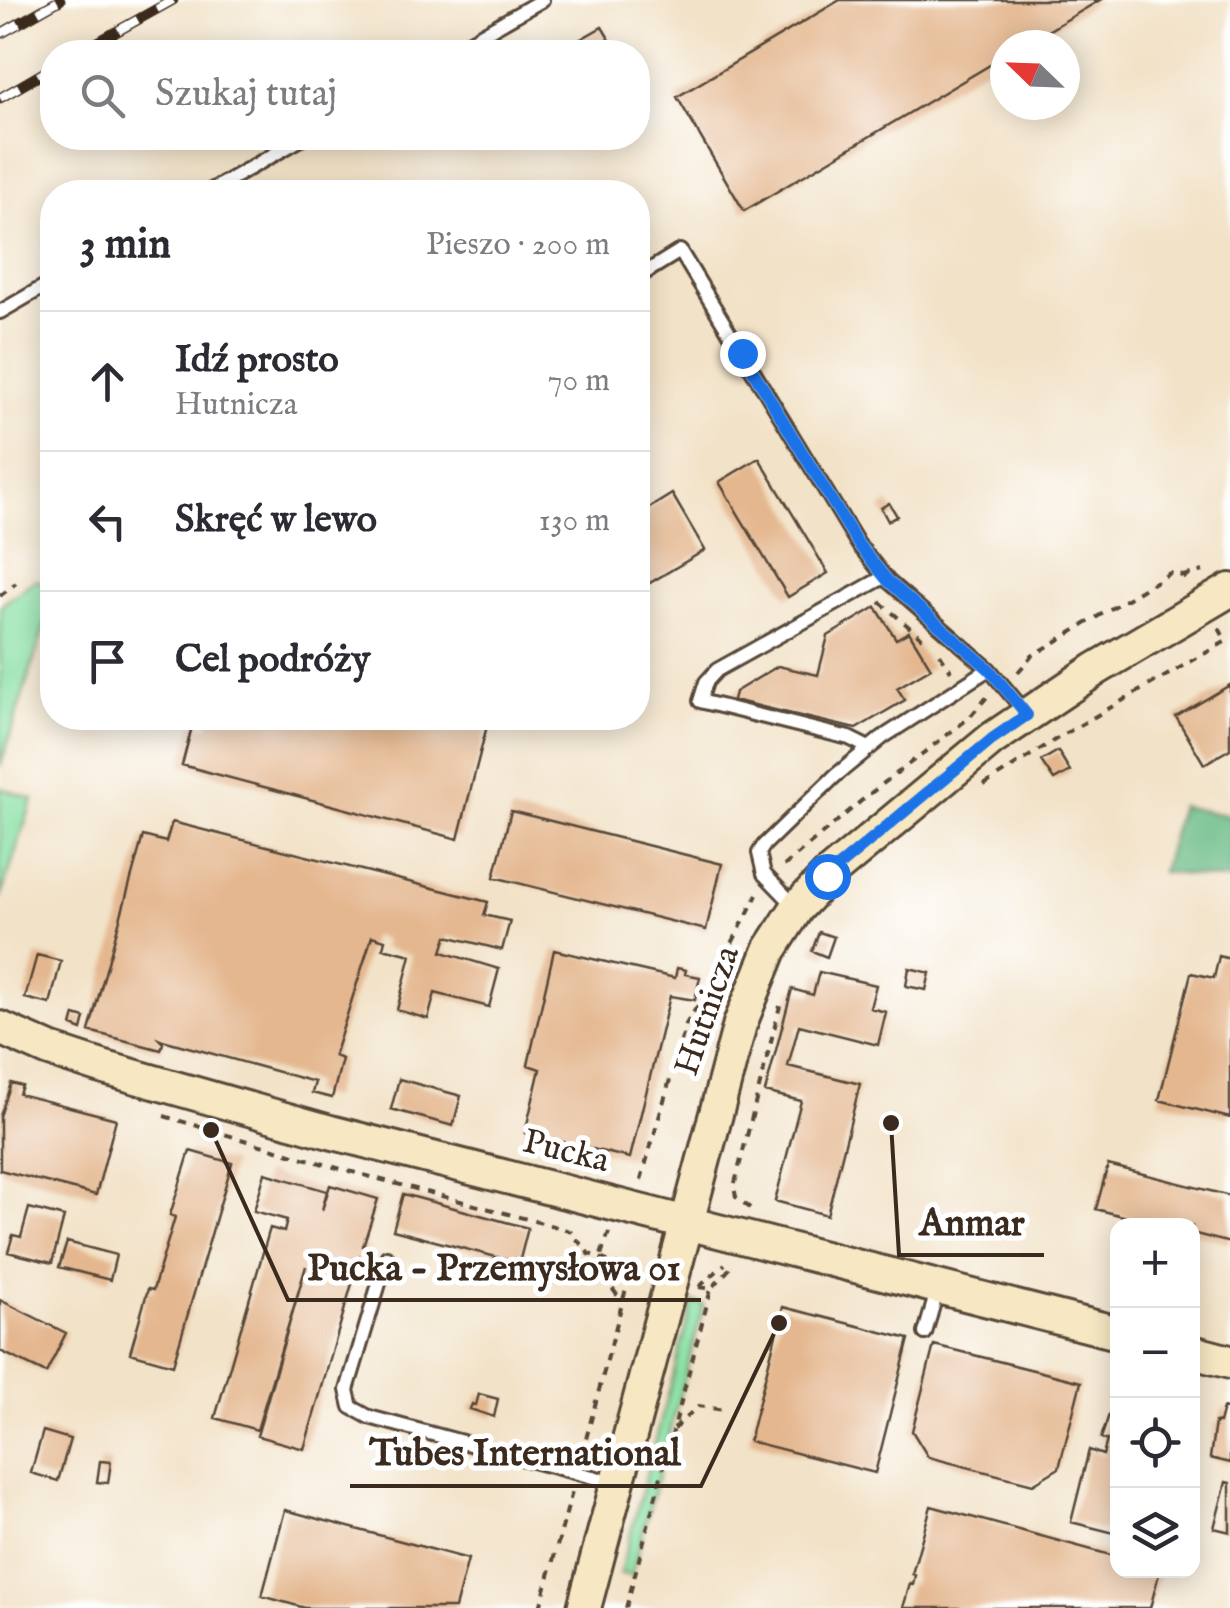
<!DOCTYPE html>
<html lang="pl">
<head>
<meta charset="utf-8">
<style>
  :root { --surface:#fff; --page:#f7f7f7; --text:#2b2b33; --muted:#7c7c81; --line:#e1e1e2 }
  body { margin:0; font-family:"IM FELL English",serif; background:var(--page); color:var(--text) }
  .controls { position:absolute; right:30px; bottom:30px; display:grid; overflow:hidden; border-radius:20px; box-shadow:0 5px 25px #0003 }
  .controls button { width:90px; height:90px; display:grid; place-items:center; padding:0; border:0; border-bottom:2px solid var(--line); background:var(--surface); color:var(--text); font:50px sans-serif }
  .compass { position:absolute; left:990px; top:30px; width:90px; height:90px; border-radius:50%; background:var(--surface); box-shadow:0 5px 25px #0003; rotate:293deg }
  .stop { position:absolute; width:30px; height:30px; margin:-22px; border:8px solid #1a73e8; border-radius:50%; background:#fff }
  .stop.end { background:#1a73e8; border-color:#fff; box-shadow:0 2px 10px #0008 }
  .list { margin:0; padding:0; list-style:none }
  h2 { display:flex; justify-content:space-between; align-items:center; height:130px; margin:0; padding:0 40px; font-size:42px }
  h2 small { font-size:32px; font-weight:400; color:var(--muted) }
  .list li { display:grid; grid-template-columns:65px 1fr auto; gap:30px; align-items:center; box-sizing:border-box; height:140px; padding:0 40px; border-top:2px solid var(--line) }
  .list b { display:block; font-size:38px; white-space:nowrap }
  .list p { margin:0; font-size:32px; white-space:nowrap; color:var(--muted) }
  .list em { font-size:32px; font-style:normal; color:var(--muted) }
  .icon { flex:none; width:55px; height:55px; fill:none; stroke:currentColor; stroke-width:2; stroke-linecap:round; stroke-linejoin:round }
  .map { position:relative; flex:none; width:1230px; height:1608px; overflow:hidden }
  .search { position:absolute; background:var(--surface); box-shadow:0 5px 25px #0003; left:40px; top:40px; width:610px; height:110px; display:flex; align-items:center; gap:25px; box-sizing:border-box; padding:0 35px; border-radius:40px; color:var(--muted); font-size:38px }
  .panel { position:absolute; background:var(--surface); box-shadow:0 5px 25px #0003; left:40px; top:180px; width:610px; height:550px; border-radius:40px }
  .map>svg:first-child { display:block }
</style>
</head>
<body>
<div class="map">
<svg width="1230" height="1608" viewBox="0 0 1230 1608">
  <rect width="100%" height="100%" fill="#fff"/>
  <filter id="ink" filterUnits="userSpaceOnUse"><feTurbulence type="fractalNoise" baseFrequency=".01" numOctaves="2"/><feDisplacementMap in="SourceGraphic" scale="20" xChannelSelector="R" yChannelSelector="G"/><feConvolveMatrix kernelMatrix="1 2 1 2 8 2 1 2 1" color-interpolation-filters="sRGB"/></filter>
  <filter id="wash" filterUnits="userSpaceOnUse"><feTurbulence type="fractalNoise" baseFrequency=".0048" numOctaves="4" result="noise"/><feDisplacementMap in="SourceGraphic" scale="40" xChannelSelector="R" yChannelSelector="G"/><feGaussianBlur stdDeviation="2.25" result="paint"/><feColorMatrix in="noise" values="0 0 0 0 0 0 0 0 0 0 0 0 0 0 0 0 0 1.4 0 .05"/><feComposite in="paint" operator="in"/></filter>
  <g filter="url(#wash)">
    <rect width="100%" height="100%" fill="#f2e2c7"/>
    <path fill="#8ae0a4" stroke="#628561" stroke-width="2.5" d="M35,580L52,584V603L0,767V606Z
      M0,788L33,799L0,899Z
      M693,1302L704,1305L631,1576L620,1573Z"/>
    <path fill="#6fbe8a" stroke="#557454" stroke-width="2.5" d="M1180,806L1230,816V880L1162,872Z"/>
    <g id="blocks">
      <path fill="#e4b78f" d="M840,0H1100L1024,45H1005V56L744,211L677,97Z
        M602,27L617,52H558Z
        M759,458L828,573L788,597L719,482Z
        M672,494L705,550L638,590V515Z
        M889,503L897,516L888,521L881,508Z
        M876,607L896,639L909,632L931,668L897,688L905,700L856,729L733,700L735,692L778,666L818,675L828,636Z
        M1230,685V749L1204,764L1176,717Z
        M211,718H489L458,839L182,765L193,723L208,727Z
        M1058,751L1070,771L1054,780L1041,761Z
        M511,811L722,864L706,930L494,877Z
        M172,822L488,902L484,915L510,921L502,950L447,936L442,952L499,969L489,1007L435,993L428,1019L397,1010L411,955L383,948L385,940L372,936L334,1056L342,1059L332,1098L312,1093L315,1082L159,1039L163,1043L161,1050L89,1031L143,836L166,842Z
        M819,932L834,937L827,957L812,951Z
        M554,950L675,978L677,968L686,970L685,974L700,977L695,1000L670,996L630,1158L525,1133L540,1069L528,1065Z
        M37,955L61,961L50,1004L25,998Z
        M1219,956L1230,959V1118L1159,1100L1191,973L1214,978Z
        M909,968L930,973L926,990L906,986Z
        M819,972L876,985L870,1008L886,1012L878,1045L799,1025L788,1066L860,1084L827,1215L775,1201L801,1101L765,1092L792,989L813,995Z
        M75,1015L85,1018L82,1030L72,1026Z
        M399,1079L461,1096L453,1126L391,1109Z
        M11,1083L22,1086L19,1094L116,1119L96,1195L0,1170V1116Z
        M190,1151L232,1163L173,1365L130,1353L148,1289L153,1290L175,1217L170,1215Z
        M1108,1165L1230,1196V1243L1192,1233V1226H1161L1096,1209Z
        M265,1173L327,1191L322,1210L330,1185L378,1199L363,1246L369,1248L366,1258L360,1256L304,1449L257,1436L306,1266L257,1430L215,1418L270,1228L284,1232L287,1220L254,1211Z
        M403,1194L528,1228L519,1263L393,1230Z
        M29,1208L64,1217L52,1263L8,1252L13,1235L21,1237Z
        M67,1242L116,1255L110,1280L59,1267Z
        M0,1300L66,1333L46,1373L0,1351Z
        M783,1307L909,1339L875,1473L749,1441Z
        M934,1345L1081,1382L1059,1468L1033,1484L928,1457L912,1431Z
        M1118,1389V1534L1071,1522L1089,1450L1103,1455L1107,1440L1101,1438Z
        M479,1394L498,1399L494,1417L470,1409L472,1404L476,1405Z
        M1223,1408L1230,1410V1463L1210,1458L1215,1422L1219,1423Z
        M43,1431L70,1439L58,1481L31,1473Z
        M100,1461L111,1462L108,1483L97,1482Z
        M1226,1482L1230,1483V1532L1214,1528Z
        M931,1506L1118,1557V1570H1160L1150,1608H903L910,1584L913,1585L915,1575L912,1574Z
        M285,1510L468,1559L455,1608H305L262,1596Z"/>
    </g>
  </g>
  <g filter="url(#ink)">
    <use href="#blocks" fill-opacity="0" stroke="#564637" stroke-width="2.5"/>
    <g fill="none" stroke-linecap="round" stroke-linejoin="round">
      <defs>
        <path id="lane" d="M451,52L542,0
          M208,192L303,138
          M638,277L680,251L858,544L888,581L989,669L1026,713
          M0,312L52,282
          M869,748L849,738L700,701L706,682L717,670L884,577
          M795,906L764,874L759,853L764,845L835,776L883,737L989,669
          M387,1257L347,1390L351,1407L369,1417L615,1483
          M925,1333L938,1288"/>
        <path id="secondary" d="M0,1028L50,1050L105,1068L330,1132L1118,1333
          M1192,1352L1230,1362
          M584,1608L740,1024L770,950L797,908L827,876L992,739L1096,669L1230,590"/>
      </defs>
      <use href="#lane" stroke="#564637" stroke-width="18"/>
      <use href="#secondary" stroke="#564637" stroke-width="38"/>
      <path stroke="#564637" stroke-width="4" stroke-dasharray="8 8" stroke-linecap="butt" d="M1183,576L1203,571
        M0,596L16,583
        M880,602L922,638
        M1219,628L1226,641
        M940,654L951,671
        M1018,672L1032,656L1170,573L1183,576L1190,582
        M984,785L1061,736L1230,639
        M784,866L867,796L969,718L987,697
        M164,1116L334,1167L564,1229L571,1232L589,1254L635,1271
        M641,1180L686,1024L710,986L757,895
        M750,1208L736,1197L734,1187L780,1006
        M609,1232L597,1267L622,1302
        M699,1287L711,1289L733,1265
        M699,1287L725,1264
        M674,1429L698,1406L723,1410
        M582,1454L631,1270
        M540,1608L572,1492
        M626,1608L711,1289"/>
      <use href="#lane" stroke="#fff" stroke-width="12"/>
      <use href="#secondary" stroke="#f7e8c3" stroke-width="32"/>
      <defs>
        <path id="rail" d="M0,34L60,0
          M80,52L173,0
          M0,98L52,68"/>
      </defs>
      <use href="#rail" stroke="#3b2a1e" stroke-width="11"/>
      <use href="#rail" stroke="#fff" stroke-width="8" stroke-dasharray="22" stroke-linecap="butt"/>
    </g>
  </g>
  <g fill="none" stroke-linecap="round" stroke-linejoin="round" filter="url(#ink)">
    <path stroke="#1a73e8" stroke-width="12" d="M742,353L858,544L888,581L989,669L1027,715L992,739L827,876"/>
  </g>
  <g text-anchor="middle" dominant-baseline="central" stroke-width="10" stroke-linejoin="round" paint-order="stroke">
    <g font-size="35" fill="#3b2a1e" stroke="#fff">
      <text transform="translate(708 1011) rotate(-71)">Hutnicza</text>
      <text transform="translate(566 1152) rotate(14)">Pucka</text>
    </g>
  </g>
  <path fill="none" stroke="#3b2a1e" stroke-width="4" d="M891 1123L899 1255H1044M211 1130L288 1300H701M779 1323L701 1486H350"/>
  <g fill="#3b2a1e" stroke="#fff" stroke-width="4">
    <circle cx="891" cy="1123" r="10"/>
    <circle cx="211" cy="1130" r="10"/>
    <circle cx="779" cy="1323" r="10"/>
  </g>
  <g font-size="38" text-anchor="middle" font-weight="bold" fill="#3b2a1e" stroke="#fff" stroke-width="10" stroke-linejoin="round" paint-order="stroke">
    <text x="972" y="1235">Anmar</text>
    <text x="494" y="1280">Pucka - Przemysłowa 01</text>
    <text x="525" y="1465">Tubes International</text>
  </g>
</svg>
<div class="controls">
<button>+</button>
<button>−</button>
<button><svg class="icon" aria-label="locate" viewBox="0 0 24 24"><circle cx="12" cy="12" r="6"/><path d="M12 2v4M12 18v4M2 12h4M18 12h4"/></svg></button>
<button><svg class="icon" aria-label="layers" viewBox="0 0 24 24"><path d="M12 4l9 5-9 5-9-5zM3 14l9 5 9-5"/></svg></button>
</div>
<svg class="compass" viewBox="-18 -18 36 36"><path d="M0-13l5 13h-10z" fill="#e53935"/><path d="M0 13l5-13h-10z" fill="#7c7c81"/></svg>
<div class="stop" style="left:827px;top:876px"></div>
<div class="stop end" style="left:742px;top:353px"></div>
<div class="search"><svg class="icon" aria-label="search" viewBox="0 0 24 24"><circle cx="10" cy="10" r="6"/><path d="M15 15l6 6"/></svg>Szukaj tutaj</div>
<section class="panel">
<h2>3 min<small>Pieszo · 200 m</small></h2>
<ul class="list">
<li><svg class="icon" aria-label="ahead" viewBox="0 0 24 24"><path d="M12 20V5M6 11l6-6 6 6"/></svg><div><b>Idź prosto</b><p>Hutnicza</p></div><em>70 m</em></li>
<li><svg class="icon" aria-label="left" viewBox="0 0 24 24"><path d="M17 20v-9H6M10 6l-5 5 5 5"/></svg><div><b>Skręć w lewo</b></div><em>130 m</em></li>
<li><svg class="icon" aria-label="arrive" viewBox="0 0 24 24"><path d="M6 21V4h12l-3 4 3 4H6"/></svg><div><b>Cel podróży</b></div></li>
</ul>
</section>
</div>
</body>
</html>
